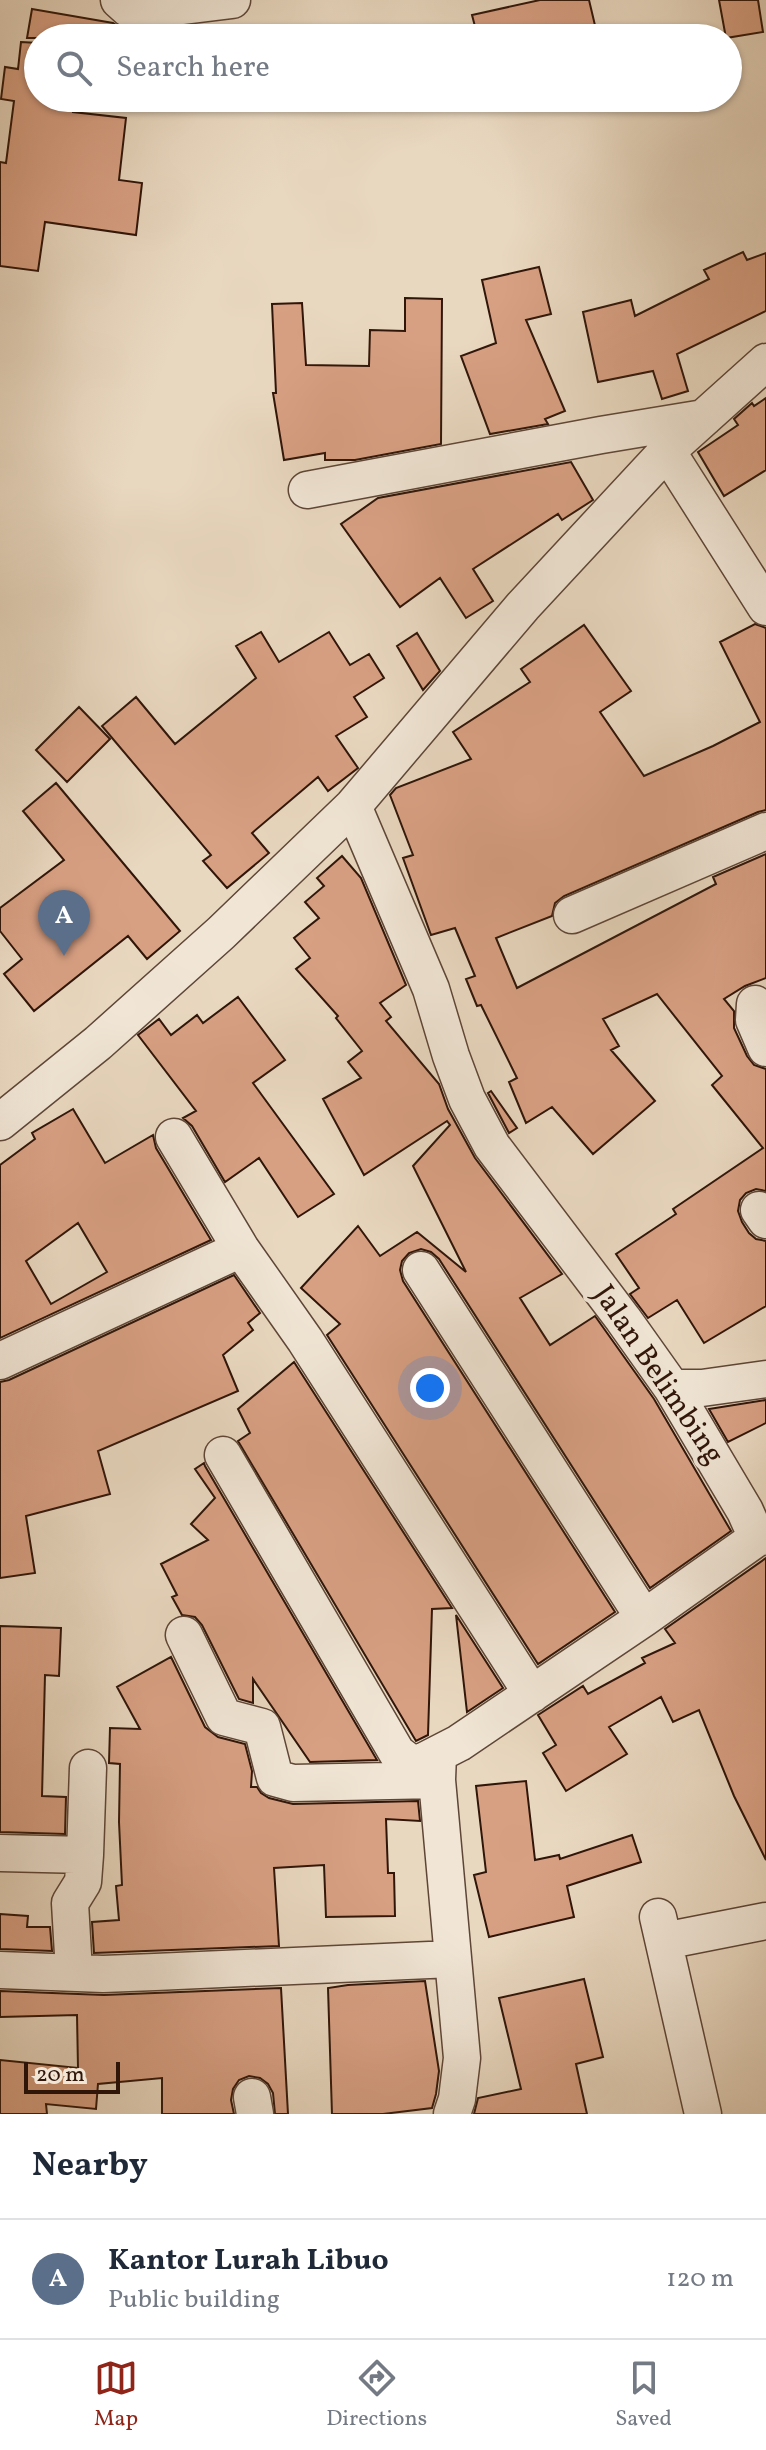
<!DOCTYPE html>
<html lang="en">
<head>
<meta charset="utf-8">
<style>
  :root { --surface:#fff; --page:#f6f6f7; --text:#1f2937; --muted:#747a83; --line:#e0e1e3; --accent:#8f2418 }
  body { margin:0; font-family:Vollkorn,serif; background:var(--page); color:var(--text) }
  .scale { position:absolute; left:24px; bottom:20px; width:96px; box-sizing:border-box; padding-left:8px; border:4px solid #301509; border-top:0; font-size:22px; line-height:28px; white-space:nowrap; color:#301509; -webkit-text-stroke:6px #f1e6d6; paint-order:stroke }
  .you { position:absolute; left:430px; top:1388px; width:28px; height:28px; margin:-20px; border:6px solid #fff; border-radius:50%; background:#1a73e8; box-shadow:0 0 0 12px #1a73e833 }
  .badge { display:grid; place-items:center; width:52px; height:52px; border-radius:50%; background:var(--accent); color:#fff; font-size:26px; font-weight:700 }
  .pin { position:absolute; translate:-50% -66px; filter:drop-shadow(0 2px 4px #0008) }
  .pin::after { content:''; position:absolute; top:42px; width:28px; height:24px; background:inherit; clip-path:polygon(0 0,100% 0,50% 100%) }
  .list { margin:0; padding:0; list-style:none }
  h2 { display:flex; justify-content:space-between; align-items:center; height:104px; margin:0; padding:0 32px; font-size:34px }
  h2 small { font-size:26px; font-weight:400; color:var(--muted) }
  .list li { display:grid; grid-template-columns:52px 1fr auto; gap:24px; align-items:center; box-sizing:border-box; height:120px; padding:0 32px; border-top:2px solid var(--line) }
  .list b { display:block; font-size:30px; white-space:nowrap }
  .list p { margin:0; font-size:26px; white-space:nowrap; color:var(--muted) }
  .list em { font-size:26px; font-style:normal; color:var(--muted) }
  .icon { flex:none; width:44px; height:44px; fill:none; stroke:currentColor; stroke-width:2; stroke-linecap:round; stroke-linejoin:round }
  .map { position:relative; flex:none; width:766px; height:2114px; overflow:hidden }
  .search { position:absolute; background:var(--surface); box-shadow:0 2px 6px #0004; left:24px; right:24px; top:24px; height:88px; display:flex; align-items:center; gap:20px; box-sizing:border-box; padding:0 28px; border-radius:44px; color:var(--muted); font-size:30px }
  .sheet { height:224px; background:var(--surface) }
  nav { display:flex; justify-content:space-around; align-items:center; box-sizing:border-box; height:112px; border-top:2px solid var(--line); background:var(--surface); font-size:22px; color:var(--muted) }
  nav a { display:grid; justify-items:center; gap:4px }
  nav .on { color:var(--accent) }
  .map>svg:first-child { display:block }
</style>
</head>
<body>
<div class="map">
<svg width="766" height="2114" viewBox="0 0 766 2114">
  <rect width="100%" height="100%" fill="#e9d8c0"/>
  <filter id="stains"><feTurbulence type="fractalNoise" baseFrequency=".0025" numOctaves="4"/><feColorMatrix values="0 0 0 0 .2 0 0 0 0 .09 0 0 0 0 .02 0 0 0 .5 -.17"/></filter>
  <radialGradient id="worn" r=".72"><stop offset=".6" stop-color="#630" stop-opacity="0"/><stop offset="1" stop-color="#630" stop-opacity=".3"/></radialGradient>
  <path fill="#d8a083" stroke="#301509" stroke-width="2" fill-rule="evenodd" d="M540,0H589L598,38H478L472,15Z
    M719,0H758L763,32L726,38Z
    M32,9L113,23L119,27L118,38H27Z
    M21,42L38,43V98H74L73,112L126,118L119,180L142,183L136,235L45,222L38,271L0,266V162L6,163L14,101L1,99L5,67L18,69Z
    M743,252L747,260L766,253V311L677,354L688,391L662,399L653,371L598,382L583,312L631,300L635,316L709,279L704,270Z
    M539,267L551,314L526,320L565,411L545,419L548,424L490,434L461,356L496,343L482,280Z
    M405,298L442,299L441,444L355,460H325V453L284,460L273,393H276L272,304L302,303L306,365L369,366L370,330L405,331Z
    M766,398V470L724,496L698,452L738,425L734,419L752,403L754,406Z
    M571,462L593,500L562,520L558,514L473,569L493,601L466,618L440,578L400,607L341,524L378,498Z
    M755,624L766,628V810L758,812L564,896L555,903L552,916L496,938L517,988L716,884L713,877L766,854V978L745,986L724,999L734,1011V1028L747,1056L754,1065L766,1069V1191L756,1189L746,1193L740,1200L738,1211L742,1222L749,1233L756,1239L766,1241V1306L704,1343L677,1300L648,1318L630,1294L639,1288L616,1254L676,1214L673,1209L763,1148L712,1085L722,1076L657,994L603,1019L619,1046L611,1050L655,1101L593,1154L552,1107L526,1123L509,1082L517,1078L481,1005L477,1006L466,979L475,976L455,928L431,935L403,858L413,855L390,795L396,788L471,759L453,732L530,682L521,669L584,625L631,691L600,712L644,776L713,746L760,722L720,642Z
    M261,632L279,662L329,632L350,665L369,654L384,678L354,697L367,717L336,736L358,768L328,791L318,777L252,833L269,853L227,888L203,861L211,855L102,726L136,697L175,744L256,678L236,646Z
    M417,633L440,671L423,690L397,646Z
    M79,707L110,739L67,782L36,750Z
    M56,783L180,931L147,959L128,936L34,1011L4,974L22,959L0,931V908L64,860L23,811Z
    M342,856L361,878L406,985L380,1003L391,1017L386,1021L439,1084L448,1109L475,1158L562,1274L520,1298L550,1345L595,1316L654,1399L731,1531L650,1588L439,1259L431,1252L421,1249L409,1253L402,1261L400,1270L403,1281L615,1612L538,1664L327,1335L340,1324L301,1288L358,1226L380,1256L417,1232L466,1272L413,1166L450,1125L447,1121L364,1175L323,1099L361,1078L348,1062L362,1051L336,1018L338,1016L296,969L310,958L294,938L319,918L305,902L324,886L317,878Z
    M238,997L285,1060L253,1083L334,1194L298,1217L259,1158L225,1182L192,1126L183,1118L196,1111L138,1035L159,1019L171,1035L197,1015L203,1023Z
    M491,1091L517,1128L509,1133L488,1093Z
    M73,1109L105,1163L153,1135L156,1148L211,1240L0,1338V1165L35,1139L32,1133ZM78,1223L107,1272L51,1304L26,1261Z
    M234,1275L260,1313L248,1323L253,1330L223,1355L238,1391L98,1451L110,1494L26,1516L35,1573L0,1578V1382L9,1380Z
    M294,1362L452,1608L432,1609L428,1735L416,1741L238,1441L250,1433L238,1409Z
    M766,1400V1423L728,1442L709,1409Z
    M204,1463L205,1466L377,1760L310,1762L253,1679V1703L239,1699L202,1625L195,1617L182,1615L172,1597L177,1595L161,1564L208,1540L191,1524L215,1498L195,1469Z
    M766,1558V1860L734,1796L699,1710L673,1722L661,1697L609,1727L627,1754L566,1791L543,1753L556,1745L538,1715L583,1686L588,1694L645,1663L642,1658L675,1643L665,1629Z
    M456,1615L503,1688L467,1712Z
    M0,1626L61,1628L59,1676L45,1675L42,1796L66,1797L65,1834L0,1832Z
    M171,1657L205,1727L218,1737L245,1744L252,1771L251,1787H257L261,1793L269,1798L293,1804L418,1801L420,1821L386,1819L388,1873H394L395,1916L326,1917L324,1865L274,1868L279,1946L94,1953L92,1922L119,1920L116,1886L122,1885L119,1822L120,1764L109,1763L110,1728L140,1729L117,1687Z
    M526,1781L535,1860L559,1855L560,1859L632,1835L641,1862L567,1886L574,1917L489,1937L474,1875L486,1872L476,1786Z
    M0,1914L28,1916L27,1927H50L52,1951L0,1949Z
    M584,1979L603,2057L576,2064L587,2114H474L478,2098L521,2089L499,1998Z
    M425,1981L439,2071L436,2094L432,2108L383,2114H332L328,1988L348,1985Z
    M281,1988L288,2114H275L273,2093L268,2084L260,2078L249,2076L239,2080L233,2089L231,2100L234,2114H162V2078L98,2084L96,2109L46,2104L47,2114H0V2060L78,2068L77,2015L0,2017V1991L104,1995Z"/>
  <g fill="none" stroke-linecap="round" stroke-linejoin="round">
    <defs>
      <path id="minor" d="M119,0L129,9L143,11L232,0
        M667,451L766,607
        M307,490L601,435L704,418
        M353,806L431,989L451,1056L467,1099L492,1146L623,1319L672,1388L745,1511L757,1538
        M572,915L766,831
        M755,1004L754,1020L766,1048
        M0,1122L98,1043L221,933L353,806L523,606L667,451L766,362
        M174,1137L241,1249L305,1340L532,1694
        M759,1210L766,1220
        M421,1270L644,1618
        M0,1361L241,1249
        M672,1388H702L766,1379
        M223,1455L397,1753L409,1762L420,1763L459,1743L644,1618L757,1538L766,1536
        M184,1635L224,1717L262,1727L275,1778L293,1783L437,1780
        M438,1754L437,1780L462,2058L457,2099L452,2114
        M0,1853L85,1855L88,1768
        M658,1917L703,2114
        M664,1941L766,1921
        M0,1970L103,1974L155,1972L452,1959
        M74,1972L70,1903L83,1882L85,1855
        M252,2097L255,2114"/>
    </defs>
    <use href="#minor" stroke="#5e4637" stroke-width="39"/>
    <use href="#minor" stroke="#f1e6d6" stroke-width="36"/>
  </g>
  <g text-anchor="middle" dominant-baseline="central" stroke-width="8" stroke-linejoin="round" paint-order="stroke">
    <g font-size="30" fill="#301509" stroke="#f1e6d6">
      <text transform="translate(658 1375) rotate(56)">Jalan Belimbing</text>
    </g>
  </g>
  <rect width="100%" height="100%" filter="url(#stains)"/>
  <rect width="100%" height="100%" fill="url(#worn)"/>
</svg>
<div class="scale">20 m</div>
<div class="you"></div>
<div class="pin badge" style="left:64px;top:956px;background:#5c6f8a">A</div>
<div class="search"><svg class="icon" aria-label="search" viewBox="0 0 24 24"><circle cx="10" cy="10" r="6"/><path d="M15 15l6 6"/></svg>Search here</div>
</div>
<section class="sheet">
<h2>Nearby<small></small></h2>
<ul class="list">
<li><span class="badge" style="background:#5c6f8a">A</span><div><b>Kantor Lurah Libuo</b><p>Public building</p></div><em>120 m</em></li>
</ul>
</section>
<nav>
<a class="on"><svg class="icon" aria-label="map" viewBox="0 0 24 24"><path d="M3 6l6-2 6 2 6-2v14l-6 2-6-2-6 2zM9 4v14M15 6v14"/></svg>Map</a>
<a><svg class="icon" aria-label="directions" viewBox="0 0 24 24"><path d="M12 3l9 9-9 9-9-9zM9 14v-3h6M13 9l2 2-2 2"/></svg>Directions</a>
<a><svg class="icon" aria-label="saved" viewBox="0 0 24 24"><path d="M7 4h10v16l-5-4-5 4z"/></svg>Saved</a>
</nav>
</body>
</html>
